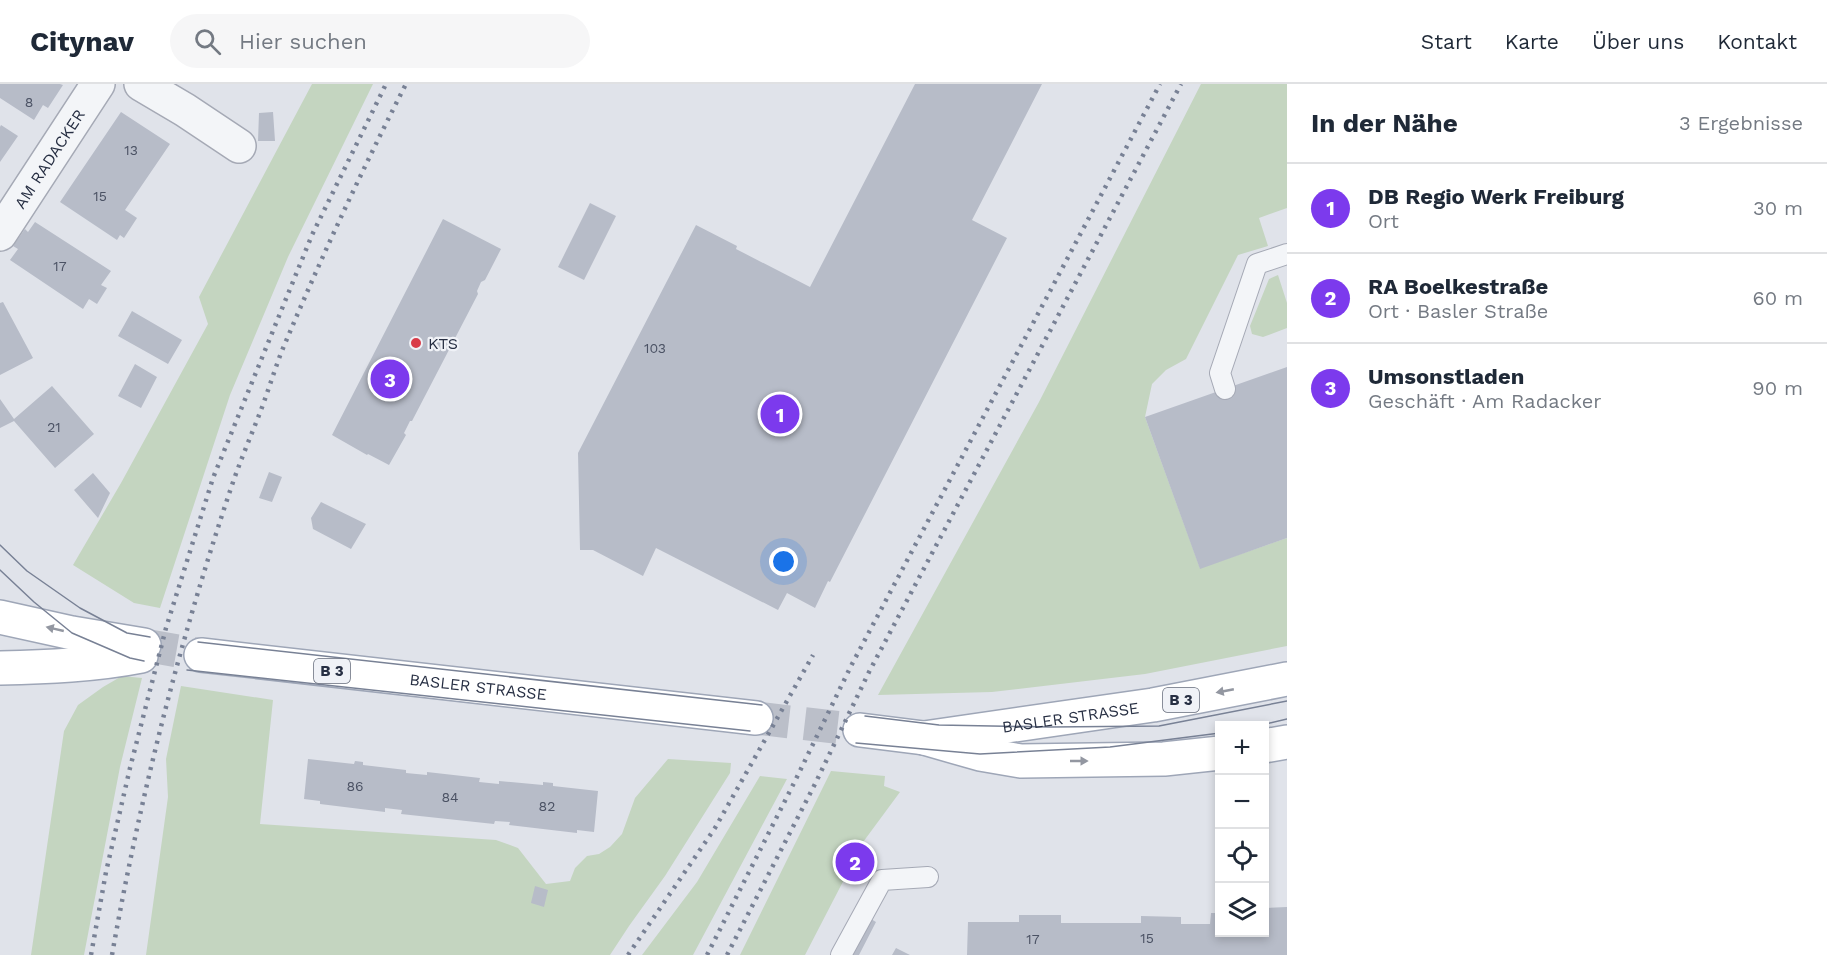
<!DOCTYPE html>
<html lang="de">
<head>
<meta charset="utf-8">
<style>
  :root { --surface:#fff; --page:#f6f6f7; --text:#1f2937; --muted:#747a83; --line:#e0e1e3; --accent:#7c3aed }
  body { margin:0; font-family:"Work Sans",sans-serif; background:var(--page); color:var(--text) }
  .controls { position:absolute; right:18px; bottom:18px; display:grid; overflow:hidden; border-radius:0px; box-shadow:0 3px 9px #0003 }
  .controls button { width:54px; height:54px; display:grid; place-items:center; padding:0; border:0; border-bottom:2px solid var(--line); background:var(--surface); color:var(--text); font:30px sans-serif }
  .you { position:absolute; left:784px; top:478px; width:21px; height:21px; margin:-15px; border:4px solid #fff; border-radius:50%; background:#1a73e8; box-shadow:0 0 0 9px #1a73e833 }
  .badge { display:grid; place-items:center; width:39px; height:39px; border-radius:50%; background:var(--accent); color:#fff; font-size:20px; font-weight:700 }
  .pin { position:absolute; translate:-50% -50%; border:3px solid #fff; box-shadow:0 2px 6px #0006 }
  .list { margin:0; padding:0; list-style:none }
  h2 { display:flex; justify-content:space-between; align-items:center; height:78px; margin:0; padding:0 24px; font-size:26px }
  h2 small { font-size:20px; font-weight:400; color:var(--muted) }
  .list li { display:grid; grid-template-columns:39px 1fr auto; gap:18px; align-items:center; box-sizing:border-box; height:90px; padding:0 24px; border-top:2px solid var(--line) }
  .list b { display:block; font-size:22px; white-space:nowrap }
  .list p { margin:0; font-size:20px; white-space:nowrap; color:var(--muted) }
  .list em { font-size:20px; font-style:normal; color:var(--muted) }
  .icon { flex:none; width:33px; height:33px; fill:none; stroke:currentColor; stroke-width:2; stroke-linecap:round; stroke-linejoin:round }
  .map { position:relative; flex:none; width:1287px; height:871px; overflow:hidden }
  header { display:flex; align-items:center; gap:36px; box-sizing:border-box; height:84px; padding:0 30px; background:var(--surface); border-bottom:2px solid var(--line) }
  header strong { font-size:28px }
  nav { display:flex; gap:33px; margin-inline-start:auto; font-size:21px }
  .search { width:420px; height:54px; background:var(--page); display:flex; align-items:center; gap:15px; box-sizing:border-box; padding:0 21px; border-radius:33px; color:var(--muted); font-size:22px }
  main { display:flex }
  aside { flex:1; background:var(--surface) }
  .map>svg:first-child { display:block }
</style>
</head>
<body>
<header>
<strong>Citynav</strong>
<div class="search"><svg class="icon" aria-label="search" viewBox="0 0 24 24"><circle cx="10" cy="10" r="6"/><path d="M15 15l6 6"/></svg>Hier suchen</div>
<nav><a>Start</a><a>Karte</a><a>Über uns</a><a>Kontakt</a></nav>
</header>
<main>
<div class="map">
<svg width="1287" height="871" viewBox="0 0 1287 871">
  <rect width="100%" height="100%" fill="#e0e3ea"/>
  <path fill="#c4d5c0" d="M312,0H373L288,173L230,311L160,524L134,519L73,481L121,399L208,240L199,213Z
    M1201,0H1287V124L1259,134L1268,162L1238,171L1186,275L1166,286L1152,300L1145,333L1200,484L1287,454V562L1145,590L992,608L878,611L1039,318Z
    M1278,191L1287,219V244L1263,253L1252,250L1250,242L1269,195Z
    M122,592L142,594L120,683L84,871H31L64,647L78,621L103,603Z
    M181,602L273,616L260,740L496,756L518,764L546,800L570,797L575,784L587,772L599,770L610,763L622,750L635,714L668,675L731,679L730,689L665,792L629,842L610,871H146L168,713L166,675Z
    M831,687L885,692L884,702L900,708L855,769L847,785L849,786L805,871H740Z
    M760,692L787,695L693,871H642L697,798Z"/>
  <path fill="#b7bcc8" d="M0,0H60L63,1L48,24L43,21L34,36L0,14Z
    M915,0H1042L972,136L1007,154L830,498L828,497L815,524L787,509L778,526L656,464L643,492L593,466H580L578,369L696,141L737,162L736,165L810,203Z
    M121,28L170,60L125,126L137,134L124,154L120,151L117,156L60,118Z
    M273,28L275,57H258L259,29Z
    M1,41L18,52L0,78V43Z
    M590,119L616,132L584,196L558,183Z
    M443,135L501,165L485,196L481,198L477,207L478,210L412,337H410L404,349L406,351L389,381L368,370L367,371L332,351Z
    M35,138L111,187L101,201L107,204L97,220L89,215L83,225L10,176L18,165L13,162L25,145L28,148Z
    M3,218L33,274L0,291V219Z
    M132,227L182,256L168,280L118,252Z
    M135,280L157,293L141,324L118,312Z
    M1287,283V454L1200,485L1145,333Z
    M52,302L94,350L55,384L14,337L0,344V315L14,335Z
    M269,388L282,393L272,418L259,414Z
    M93,389L110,409L98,434L74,406Z
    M321,418L366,440L351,465L313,445L311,434Z
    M308,675L354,680L355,677L363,678V681L406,686V689L427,691V688L480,694L479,698L499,700V697L543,701V698L553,699V702L598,707L594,748L577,746V749L509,741L510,738L495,737L494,740L401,730L402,726L385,724V728L320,720V717L304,715Z
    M855,770L861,773L854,786L849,784Z
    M535,802L548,806L544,823L531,819Z
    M1287,823V871H967L968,838H1019V831H1061V839H1141V832L1181,833V840H1210L1211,829H1220V848H1264V824Z
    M866,832L876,838L859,871H846Z
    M896,864L910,871H892Z"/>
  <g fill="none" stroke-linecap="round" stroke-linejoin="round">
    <path stroke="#bbbfc9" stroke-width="33" stroke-dasharray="33 16" stroke-linecap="butt" d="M144,561L201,571
      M756,634L860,646"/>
    <defs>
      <path id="lane" d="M1225,305L1220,289L1257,180L1287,170
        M841,871L882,796L928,793"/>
      <g id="street">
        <path d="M141,0L185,26L239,62"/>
        <path id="s1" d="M0,150L98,0"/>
      </g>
      <g id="primary">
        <path d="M0,533L72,549L144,561"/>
        <path id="s2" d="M201,571L756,634"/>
        <path d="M0,584C47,583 95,581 141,572"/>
        <path d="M860,646L924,654L980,670L1021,677L1164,675L1220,669"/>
        <path id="s3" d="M924,654L1153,621L1287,595"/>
        <path d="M1264,662L1287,658"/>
      </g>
    </defs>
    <use href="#lane" stroke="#a5a9b5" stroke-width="22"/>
    <use href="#street" stroke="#a5a9b5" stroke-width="36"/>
    <use href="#primary" stroke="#9ea6b7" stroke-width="36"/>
    <use href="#lane" stroke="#f3f5f8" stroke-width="20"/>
    <use href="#street" stroke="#f3f5f8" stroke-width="33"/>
    <use href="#primary" stroke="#fff" stroke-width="33"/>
    <path stroke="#788195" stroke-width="1.5" d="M0,461L27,487L80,524L127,549L150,553
      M0,486L34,518L72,549L130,574L144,577
      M198,558L762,621
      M187,586L750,647
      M865,632L939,641L1051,643L1159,642L1287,617
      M1257,642L1287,635
      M856,659L980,670L1110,663L1220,649"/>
    <path stroke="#788195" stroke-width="4.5" stroke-dasharray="3 6" stroke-linecap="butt" d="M91,871L106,788L130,684L166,544L213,394L312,151L386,0
      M112,871C140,713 180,556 231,404C240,377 251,352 261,326C268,307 274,288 281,269C319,178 361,88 406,0
      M628,871L715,744L813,571
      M707,871L796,695L851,582L1160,0
      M727,871L816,698L869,588L1181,0"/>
  </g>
  <defs><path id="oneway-solid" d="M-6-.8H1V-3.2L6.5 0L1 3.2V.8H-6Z" transform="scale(1.5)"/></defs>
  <g fill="#9397a1">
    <use href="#oneway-solid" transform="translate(55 545) rotate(-167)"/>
    <use href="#oneway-solid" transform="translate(1225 607) rotate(169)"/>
    <use href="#oneway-solid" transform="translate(1079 677)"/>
  </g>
  <circle fill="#d93b48" stroke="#f0f2f7" stroke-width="2" cx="416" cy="259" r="6"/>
  <g text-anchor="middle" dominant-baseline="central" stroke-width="4.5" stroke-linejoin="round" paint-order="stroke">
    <g font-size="14" fill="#4b5264">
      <text x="29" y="18">8</text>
      <text x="131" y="66">13</text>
      <text x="100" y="112">15</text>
      <text x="60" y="182">17</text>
      <text x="655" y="264">103</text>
      <text x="54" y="343">21</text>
      <text x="355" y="702">86</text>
      <text x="450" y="713">84</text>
      <text x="547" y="722">82</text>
      <text x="1147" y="854">15</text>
      <text x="1033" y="855">17</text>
    </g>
    <g fill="#f0f2f7" stroke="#636a79" stroke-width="1.5">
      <rect x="314" y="575" width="36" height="24" rx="4.5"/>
      <rect x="1163" y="604" width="36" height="24" rx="4.5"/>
    </g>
    <g font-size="15" font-weight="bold" fill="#272f43">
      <text x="332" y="587">B 3</text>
      <text x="1181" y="616">B 3</text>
    </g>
    <g font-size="16" fill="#272f43" stroke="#f0f2f7">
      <text stroke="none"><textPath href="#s1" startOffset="90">AM RADACKER</textPath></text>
      <text stroke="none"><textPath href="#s2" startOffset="279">BASLER STRASSE</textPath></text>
      <text stroke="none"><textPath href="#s3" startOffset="148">BASLER STRASSE</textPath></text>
    </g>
    <g font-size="16" fill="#272f43" stroke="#f0f2f7" text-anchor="start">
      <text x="428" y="259">KTS</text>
    </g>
  </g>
</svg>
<div class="controls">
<button>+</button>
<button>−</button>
<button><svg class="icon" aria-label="locate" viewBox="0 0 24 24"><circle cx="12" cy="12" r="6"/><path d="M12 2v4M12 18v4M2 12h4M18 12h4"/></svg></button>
<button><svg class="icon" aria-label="layers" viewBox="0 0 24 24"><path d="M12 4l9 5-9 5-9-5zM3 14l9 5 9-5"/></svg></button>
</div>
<div class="you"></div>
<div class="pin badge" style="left:780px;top:330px">1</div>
<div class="pin badge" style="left:855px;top:778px">2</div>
<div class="pin badge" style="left:390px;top:295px">3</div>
</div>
<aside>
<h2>In der Nähe<small>3 Ergebnisse</small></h2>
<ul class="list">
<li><span class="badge">1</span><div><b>DB Regio Werk Freiburg</b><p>Ort</p></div><em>30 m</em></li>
<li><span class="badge">2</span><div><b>RA Boelkestraße</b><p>Ort · Basler Straße</p></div><em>60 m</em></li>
<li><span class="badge">3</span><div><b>Umsonstladen</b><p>Geschäft · Am Radacker</p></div><em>90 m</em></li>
</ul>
</aside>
</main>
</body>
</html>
